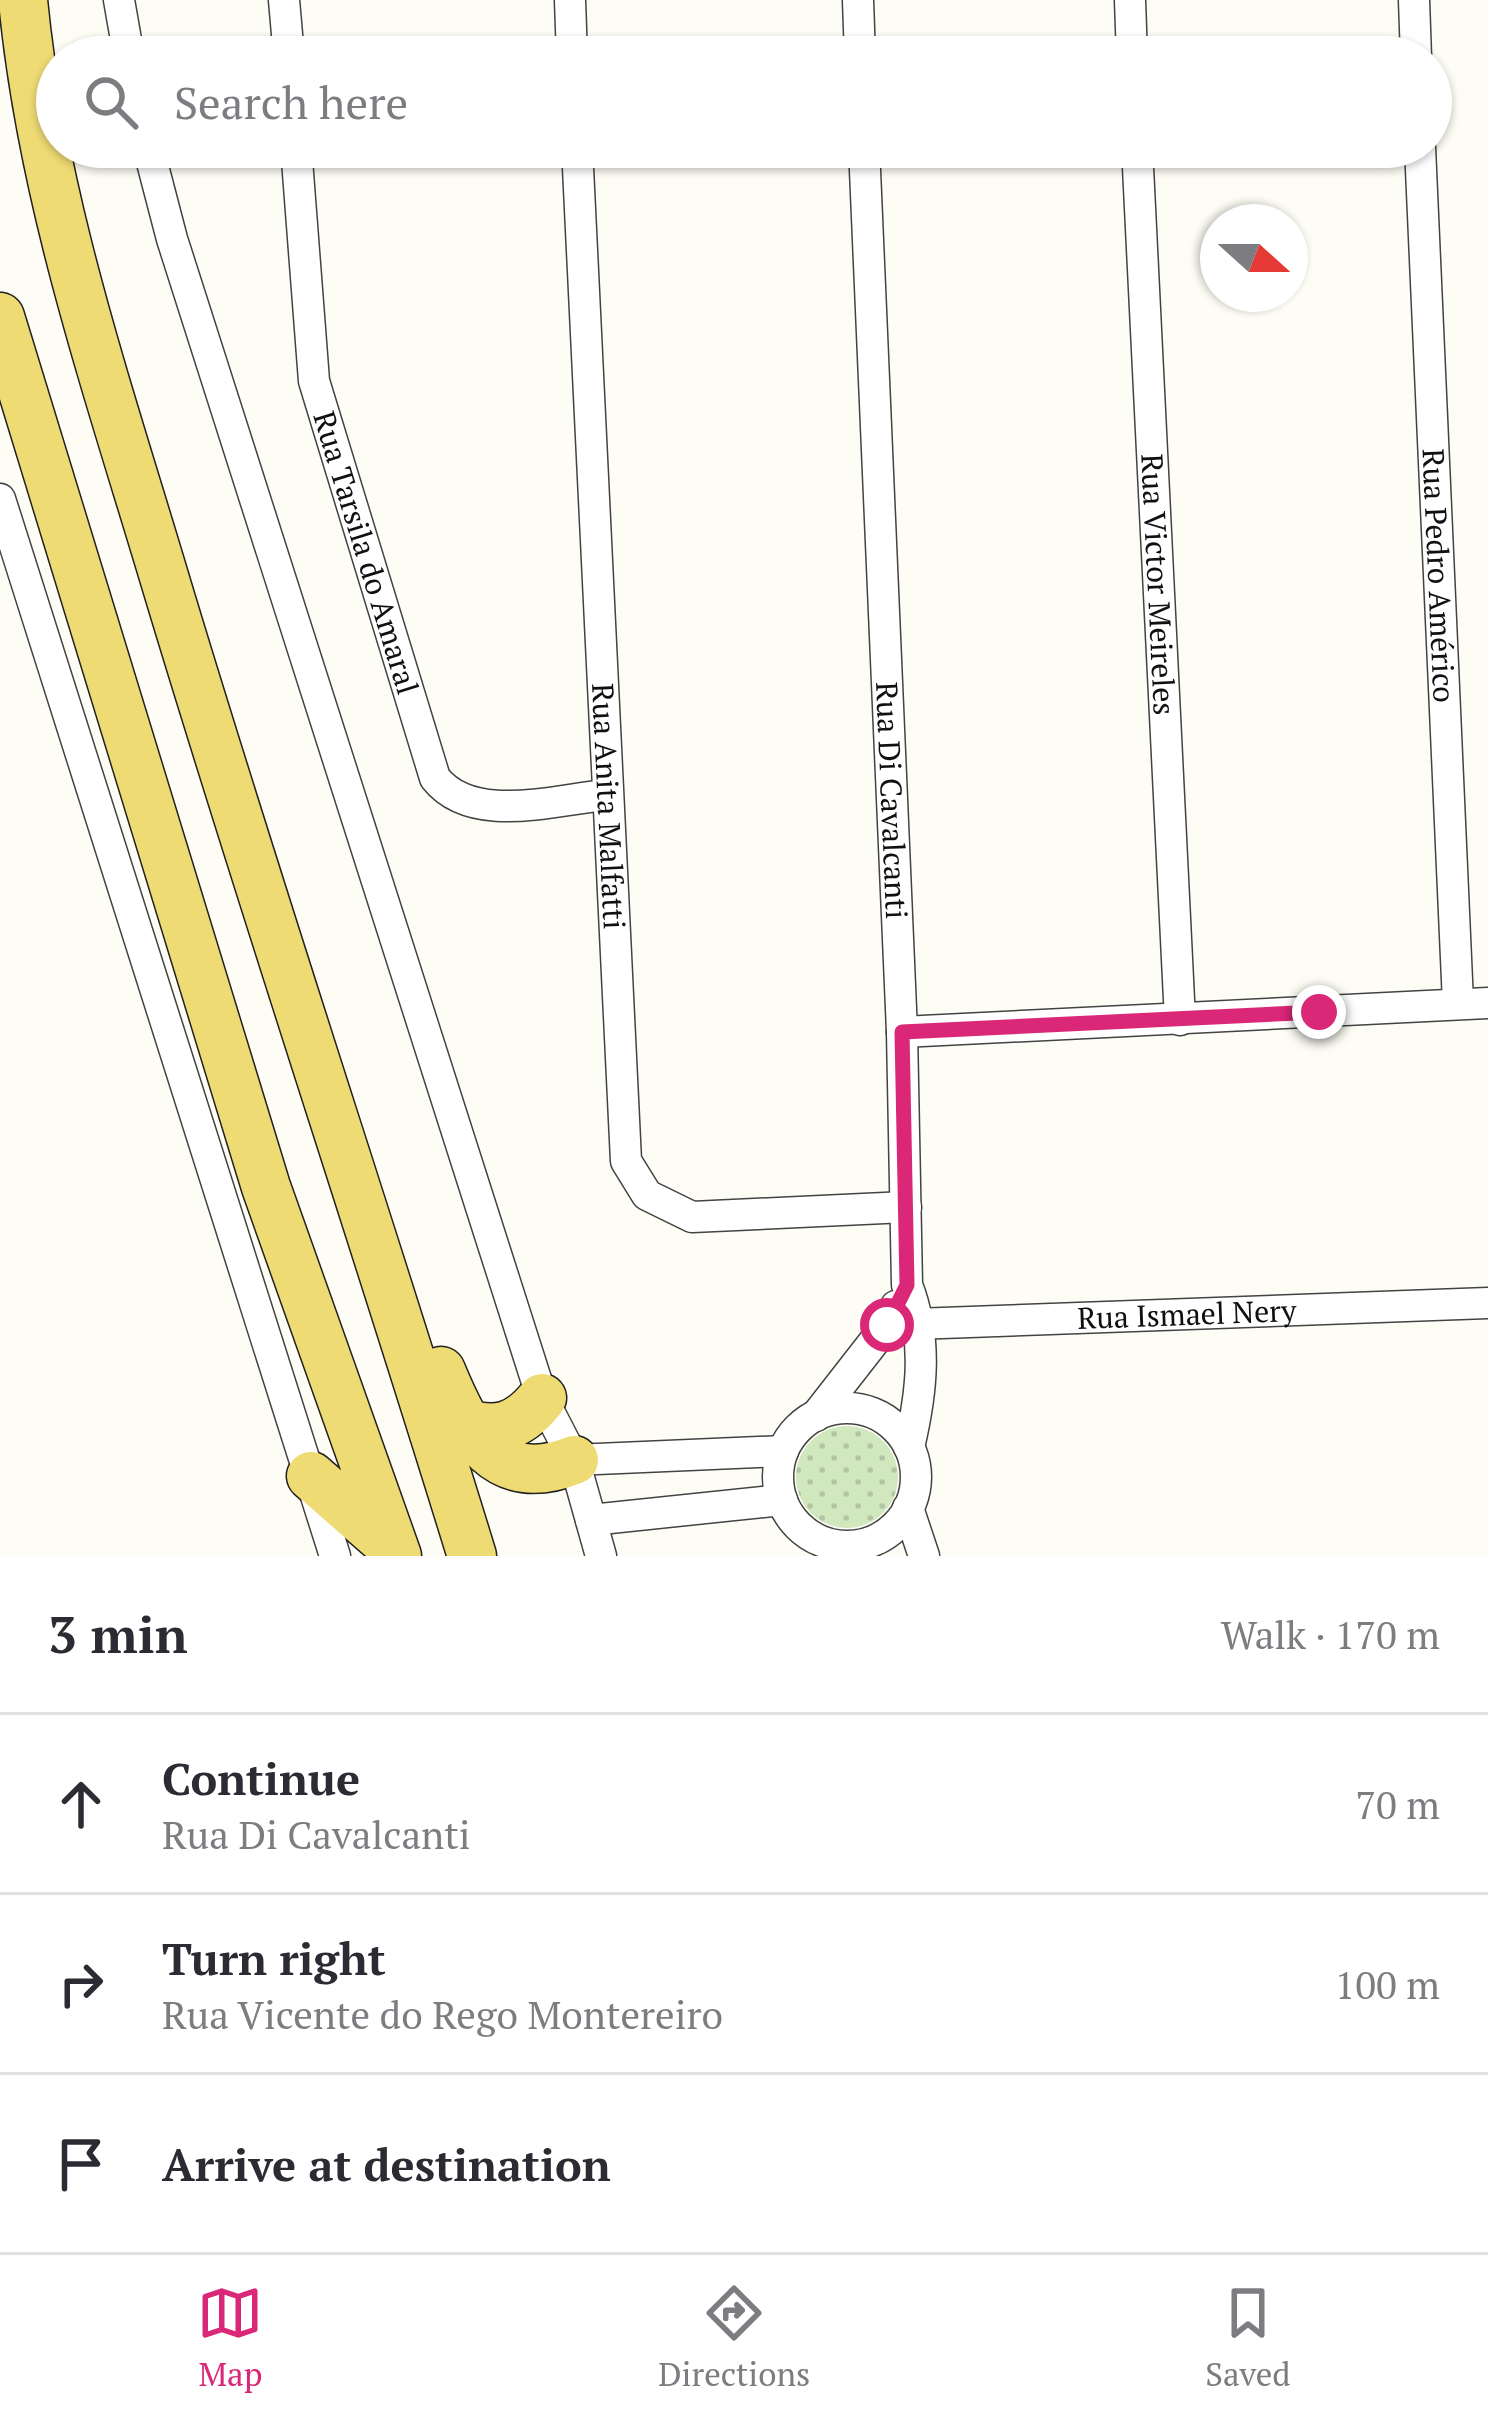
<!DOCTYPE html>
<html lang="en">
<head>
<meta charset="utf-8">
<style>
  :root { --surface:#fff; --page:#f7f7f7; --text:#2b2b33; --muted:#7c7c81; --line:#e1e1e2; --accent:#db2777 }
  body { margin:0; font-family:"PT Serif",serif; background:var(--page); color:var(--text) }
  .compass { position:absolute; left:1200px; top:204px; width:108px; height:108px; border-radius:50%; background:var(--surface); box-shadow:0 3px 9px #0004; rotate:111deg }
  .stop { position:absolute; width:36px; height:36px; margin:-27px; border:9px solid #db2777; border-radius:50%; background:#fff }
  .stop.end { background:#db2777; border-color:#fff; box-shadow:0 3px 12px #0008 }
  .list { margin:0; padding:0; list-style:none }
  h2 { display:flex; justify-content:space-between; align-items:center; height:156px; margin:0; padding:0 48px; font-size:51px }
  h2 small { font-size:39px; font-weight:400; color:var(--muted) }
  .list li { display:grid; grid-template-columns:78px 1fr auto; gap:36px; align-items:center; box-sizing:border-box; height:180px; padding:0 48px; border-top:3px solid var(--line) }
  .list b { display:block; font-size:45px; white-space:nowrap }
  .list p { margin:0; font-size:39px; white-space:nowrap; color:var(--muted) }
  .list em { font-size:39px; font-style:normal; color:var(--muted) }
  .icon { flex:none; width:66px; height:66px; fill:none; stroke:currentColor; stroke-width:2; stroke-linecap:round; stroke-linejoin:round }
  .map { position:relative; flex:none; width:1488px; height:1556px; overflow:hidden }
  .search { position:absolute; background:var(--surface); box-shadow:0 3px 9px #0004; left:36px; right:36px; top:36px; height:132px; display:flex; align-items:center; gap:30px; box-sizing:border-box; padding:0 42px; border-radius:66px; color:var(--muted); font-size:45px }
  .sheet { height:696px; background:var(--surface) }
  nav { display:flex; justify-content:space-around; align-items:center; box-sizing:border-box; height:168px; border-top:3px solid var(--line); background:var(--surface); font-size:33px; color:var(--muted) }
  nav a { display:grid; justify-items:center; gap:6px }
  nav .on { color:var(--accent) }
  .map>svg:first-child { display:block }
</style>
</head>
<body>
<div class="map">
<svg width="1488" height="1556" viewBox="0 0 1488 1556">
  <defs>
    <pattern id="garden-dots" width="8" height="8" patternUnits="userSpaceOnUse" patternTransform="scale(3)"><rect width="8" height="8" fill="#d1e8bf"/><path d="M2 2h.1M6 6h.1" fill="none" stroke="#b2c6a3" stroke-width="1.8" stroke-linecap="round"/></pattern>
  </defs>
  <rect width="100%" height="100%" fill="#fefdf5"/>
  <path fill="url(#garden-dots)" d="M796 1477a51 51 0 1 1 102 0a51 51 0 1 1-102 0Z"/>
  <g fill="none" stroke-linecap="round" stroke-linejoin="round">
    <defs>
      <g id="minor">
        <path d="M119,0L129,57"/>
        <path d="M284,0L289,57"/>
        <path d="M570,0L572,57"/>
        <path d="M858,0L860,57"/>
        <path d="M1130,0L1132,57"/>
        <path d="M1414,0L1416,57"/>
        <path d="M148,147L172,239L542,1398L574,1460L601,1556"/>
        <path id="s1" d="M296,147L314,381L435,778C472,825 553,800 606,795"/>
        <path id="s2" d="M577,147L626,1161L647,1195L692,1217L906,1207"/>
        <path id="s3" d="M864,147L902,1032L907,1285C928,1339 922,1392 909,1447"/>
        <path id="s4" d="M1137,147L1180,1020"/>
        <path id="s5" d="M1420,147L1458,1003"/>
        <path d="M0,499L335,1556"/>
        <path d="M902,1032L1488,1003"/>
        <path id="s6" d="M887,1325L1488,1303"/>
        <circle cx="847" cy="1477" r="69"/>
        <path d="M816,1416L887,1325L896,1306"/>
        <path d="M574,1460L783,1451"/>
        <path d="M908,1508L924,1556"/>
        <path d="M591,1520L782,1500"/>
      </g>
      <path id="primary" d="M23,0C42,199 108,389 165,580C263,907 372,1230 472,1556
        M0,317L266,1187L397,1556
        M441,1371C467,1434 497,1491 574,1460
        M462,1422C496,1434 519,1427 542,1398
        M311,1476L390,1545"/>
    </defs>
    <use href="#minor" stroke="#434343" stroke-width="33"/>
    <use href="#primary" stroke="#212121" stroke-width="51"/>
    <use href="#minor" stroke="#fff" stroke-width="30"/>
    <use href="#primary" stroke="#efdb74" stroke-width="48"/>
  </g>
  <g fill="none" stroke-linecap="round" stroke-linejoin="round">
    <path stroke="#db2777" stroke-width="15" d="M887,1325L907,1285L902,1032L1319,1012"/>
  </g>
  <g text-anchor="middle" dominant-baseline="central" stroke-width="12" stroke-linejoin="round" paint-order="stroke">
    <g font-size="30" fill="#101010" stroke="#fff">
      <text stroke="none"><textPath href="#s1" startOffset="414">Rua Tarsila do Amaral</textPath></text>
      <text stroke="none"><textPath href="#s5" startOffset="429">Rua Pedro Américo</textPath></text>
      <text stroke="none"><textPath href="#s4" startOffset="438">Rua Victor Meireles</textPath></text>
      <text stroke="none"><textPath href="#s3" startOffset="654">Rua Di Cavalcanti</textPath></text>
      <text stroke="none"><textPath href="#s2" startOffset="660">Rua Anita Malfatti</textPath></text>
      <text stroke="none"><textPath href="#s6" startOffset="300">Rua Ismael Nery</textPath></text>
    </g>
  </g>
</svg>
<svg class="compass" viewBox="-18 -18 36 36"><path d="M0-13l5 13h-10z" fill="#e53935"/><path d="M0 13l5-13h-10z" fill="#7c7c81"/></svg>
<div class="stop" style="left:887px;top:1325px"></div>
<div class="stop end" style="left:1319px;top:1012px"></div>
<div class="search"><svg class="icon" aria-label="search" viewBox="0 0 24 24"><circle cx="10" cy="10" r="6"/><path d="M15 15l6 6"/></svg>Search here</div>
</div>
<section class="sheet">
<h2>3 min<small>Walk · 170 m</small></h2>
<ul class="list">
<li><svg class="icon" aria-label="ahead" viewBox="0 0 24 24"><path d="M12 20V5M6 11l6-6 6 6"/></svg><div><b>Continue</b><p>Rua Di Cavalcanti</p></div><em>70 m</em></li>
<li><svg class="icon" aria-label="right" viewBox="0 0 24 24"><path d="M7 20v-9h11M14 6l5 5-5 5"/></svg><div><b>Turn right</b><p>Rua Vicente do Rego Montereiro</p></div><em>100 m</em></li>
<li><svg class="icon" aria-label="arrive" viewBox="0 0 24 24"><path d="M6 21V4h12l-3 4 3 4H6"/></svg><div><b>Arrive at destination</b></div></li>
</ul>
</section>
<nav>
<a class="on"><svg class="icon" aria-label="map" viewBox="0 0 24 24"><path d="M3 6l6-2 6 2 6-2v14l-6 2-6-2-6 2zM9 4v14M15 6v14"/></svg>Map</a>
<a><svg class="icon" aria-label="directions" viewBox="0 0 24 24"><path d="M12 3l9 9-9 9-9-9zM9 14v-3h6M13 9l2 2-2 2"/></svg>Directions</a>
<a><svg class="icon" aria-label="saved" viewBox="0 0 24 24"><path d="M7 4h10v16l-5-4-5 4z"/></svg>Saved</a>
</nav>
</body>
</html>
